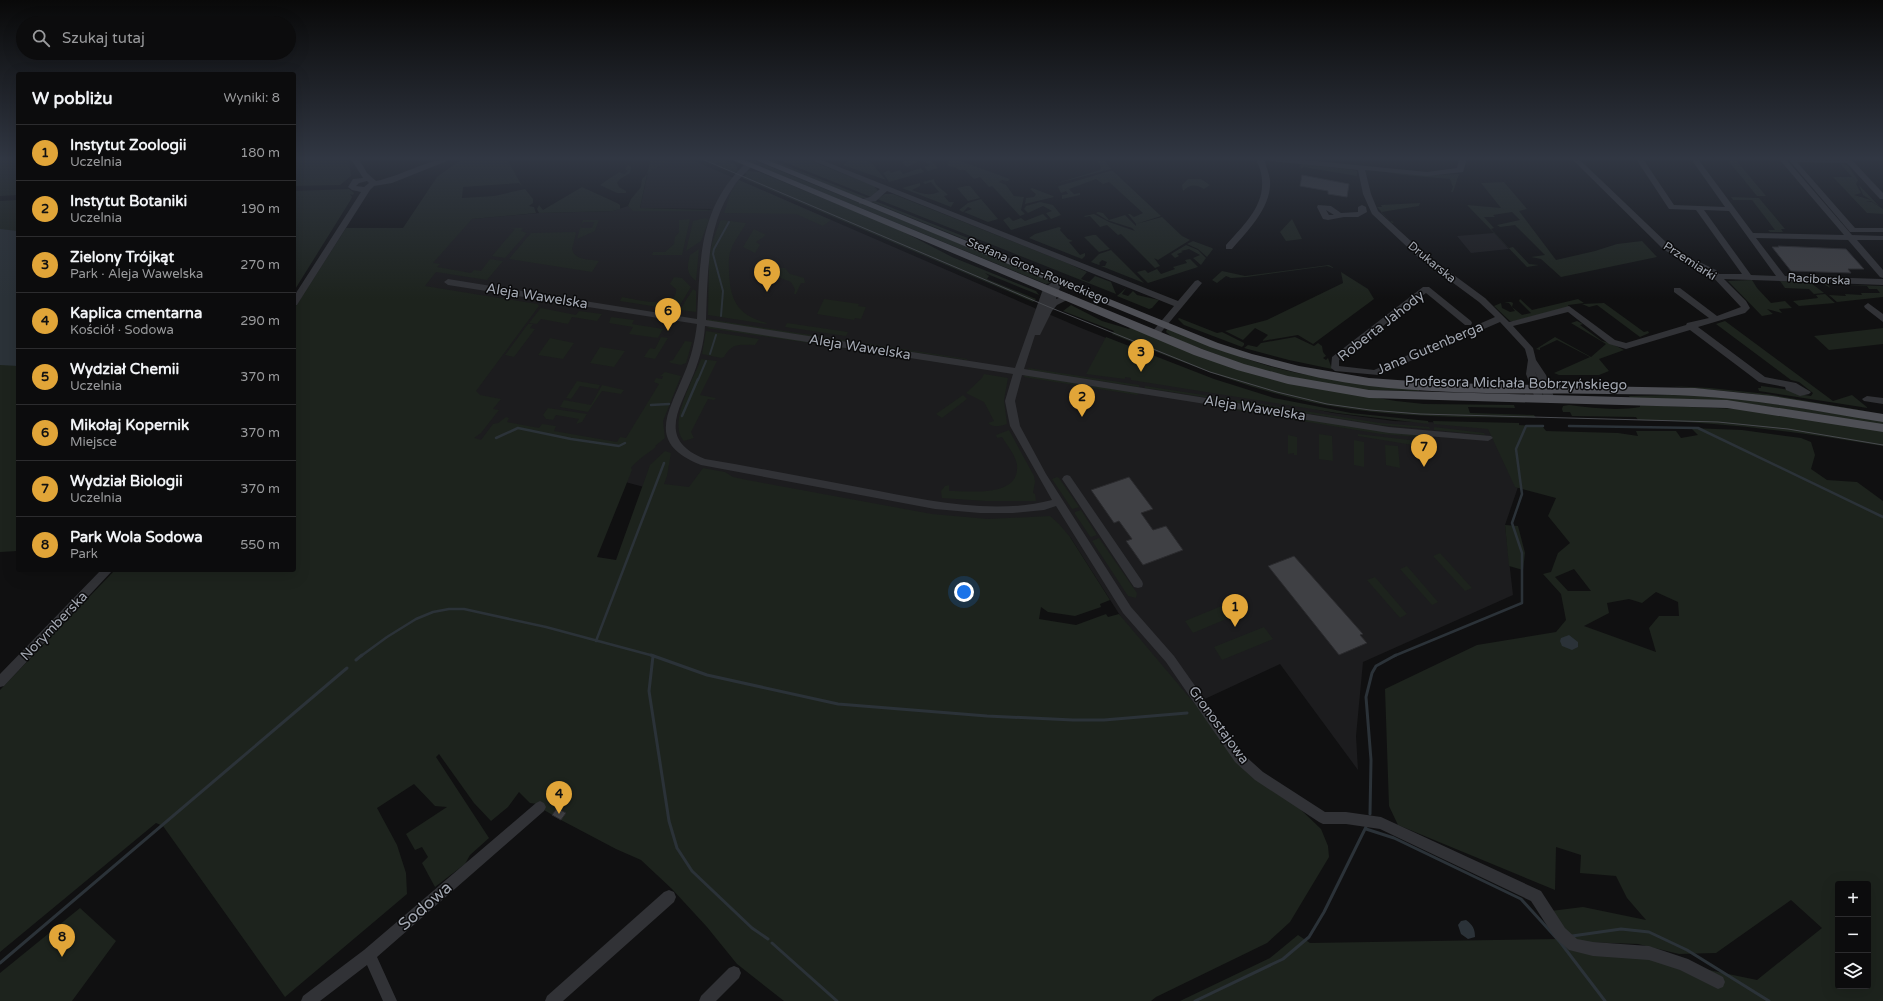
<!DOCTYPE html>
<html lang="pl">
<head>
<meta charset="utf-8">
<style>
  :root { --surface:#0c0c0d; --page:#1a1a1b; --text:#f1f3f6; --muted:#9a9b9d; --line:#2c2c2e; --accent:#e1a538 }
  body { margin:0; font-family:"Varela Round",sans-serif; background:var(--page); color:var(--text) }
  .controls { position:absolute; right:12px; bottom:12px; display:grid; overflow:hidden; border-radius:4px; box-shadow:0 4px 16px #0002 }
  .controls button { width:36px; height:36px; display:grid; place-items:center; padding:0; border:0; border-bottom:1px solid var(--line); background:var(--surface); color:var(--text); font:20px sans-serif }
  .you { position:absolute; left:964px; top:592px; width:14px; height:14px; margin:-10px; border:3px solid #fff; border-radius:50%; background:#1a73e8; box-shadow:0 0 0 6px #1a73e833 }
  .badge { display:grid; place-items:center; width:26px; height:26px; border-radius:50%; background:var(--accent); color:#111; font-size:13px; font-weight:700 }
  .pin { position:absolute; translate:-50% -33px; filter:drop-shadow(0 1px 2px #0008) }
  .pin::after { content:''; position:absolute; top:21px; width:14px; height:12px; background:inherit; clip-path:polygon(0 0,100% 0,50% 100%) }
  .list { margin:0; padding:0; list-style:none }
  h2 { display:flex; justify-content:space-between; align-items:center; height:52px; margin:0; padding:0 16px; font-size:17px }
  h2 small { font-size:13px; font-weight:400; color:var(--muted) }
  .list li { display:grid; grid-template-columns:26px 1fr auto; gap:12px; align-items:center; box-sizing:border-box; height:56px; padding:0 16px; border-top:1px solid var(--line) }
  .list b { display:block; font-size:15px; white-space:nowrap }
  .list p { margin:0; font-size:13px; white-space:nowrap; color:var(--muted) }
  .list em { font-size:13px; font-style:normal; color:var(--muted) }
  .icon { flex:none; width:22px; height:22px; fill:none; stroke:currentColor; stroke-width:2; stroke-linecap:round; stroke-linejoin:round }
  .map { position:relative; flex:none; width:1883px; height:1001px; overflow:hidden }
  .search { position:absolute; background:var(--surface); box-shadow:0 4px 16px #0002; left:16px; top:16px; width:280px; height:44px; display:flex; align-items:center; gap:10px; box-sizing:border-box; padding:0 14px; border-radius:22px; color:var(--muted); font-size:15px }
  .panel { position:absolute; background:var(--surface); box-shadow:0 4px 16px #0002; left:16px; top:72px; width:280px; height:500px; border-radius:4px }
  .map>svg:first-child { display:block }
</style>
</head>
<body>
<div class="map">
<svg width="1883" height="1001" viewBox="0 0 1883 1001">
  <rect width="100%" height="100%" fill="#101011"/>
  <path fill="#1c1c1e" d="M651,159H690L1081,328L1247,394L1333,413L1394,421L1519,425L1518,487L1505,525L1513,595L1363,662L1356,736L1358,770L1280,664L1194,704L1123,620L1070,537L644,487L468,440L411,296L460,220L539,213L613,211L628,206L634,211H707L712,209L640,208Z
    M1494,233L1509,249L1471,253L1457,236Z"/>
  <path fill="#1d231d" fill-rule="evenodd" d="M0,159H18V195L0,196Z
    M294,159H349L351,176L340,185L294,186Z
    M462,159H507L522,186L519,183L463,187L462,198L494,196L525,189L533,199V203L529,206L534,207L536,213L472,219L433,263L440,264L437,267L471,273L474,270L481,271L490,259L503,261L487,280L436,272L425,286L537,304L539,306L476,391L480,395L501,399L493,409L499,410L481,433L474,438L481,440L493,424L498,423L506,417L509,418L507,422L539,428L542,424L556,426L554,431L617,442L620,437L626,438L659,384L654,382L656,378L662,379L663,376H660L665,372L681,376L663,421L665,438L655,446L656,447C647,454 638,459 631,468L632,470L597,557L616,560L650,465L665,451L671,453L667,476L664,484L689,487L703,468L725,472L733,477L747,480L932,514L988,519L1050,516L1059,524L1070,537L1110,600L1100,604L1101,607L1075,616L1048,612L1041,607L1039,619L1076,625L1106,614L1108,617L1119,614L1200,710L1235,760L1297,806L1321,829L1328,846L1329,857L1290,922L1267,943L1156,997L1151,1001H784L737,964L707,927L672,889L641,860L616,849L561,820L544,810L537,804L530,803L519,792L508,807L491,821L474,803L439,754L436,757L489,838L470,855L465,864L435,887L422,863L428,857L422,847L415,850L406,834L447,807L435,806L414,784L377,808L397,845L406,873L407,894L285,997L168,833L163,826L156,823L0,952V690L115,570H294V309L346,228H403L437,177Z
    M651,159H670L647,174L640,208L712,210L707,211H633L628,206L631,199L641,187L642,179L647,174Z
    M700,159H722L736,165L738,171L733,173Z
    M741,159H751L1047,279L1050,283L1046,284Z
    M765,159H770L868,198H860Z
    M777,159H806L874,186L878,191L871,197Z
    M850,159H868L886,180L843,165Z
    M908,159H930L938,168L928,171L924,167L930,165L922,160L907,167L902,162Z
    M950,159H955L1010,179L1008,181L1002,180L999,182L1006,185L1014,196L1024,197L1021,210L1025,214L1020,216L992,186L989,187L980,177L974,179L965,170H959C955,166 951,168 947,165Z
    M1097,159H1104L1111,169L1054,184L1100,170L1101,167Z
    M1727,159H1735L1766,196H1757Z
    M1839,162L1848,166L1858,180L1856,184L1861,193L1854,195L1871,200L1863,195L1859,185L1879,206L1871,201L1866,202H1872L1883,209V214L1867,213L1833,177H1852Z
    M1303,164L1353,170L1357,171V176L1303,167L1302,169L1299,166Z
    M628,165L631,167L630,173L620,179L617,183L619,187L626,191V193H617L600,185L619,172L624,174L628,171L625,169Z
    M921,168L924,172L889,182L883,173L889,170L891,173L900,170L903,174Z
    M748,171L759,172L896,228L952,257L1036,291L1039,295L985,273L989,276L987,279L1036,299L1033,302L742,178L747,174L744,173Z
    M1110,171H1113L1161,216L1136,224L1128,214H1130L1134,217L1143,213L1109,182L1103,184L1096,179L1069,189L1074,194L1080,193V195L1062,199V195L1068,194L1066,191L1061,193L1058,187L1059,186Z
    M1380,171L1427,175L1459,174L1453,192H1451L1453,187L1450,179L1403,175Z
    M934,179C935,187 943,189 948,195L944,196L949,202H954L951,207L902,188L920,183V186L912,190C922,194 929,196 939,192L931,182L925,184L923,182Z
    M1188,179H1201L1210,185L1204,189C1196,184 1190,184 1183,191L1182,185Z
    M739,180L819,215L831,220L823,226L796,214L724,213L731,192Z
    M1504,182L1527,209L1519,211L1556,260L1595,251L1617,244L1642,241L1657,257L1561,277L1541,259L1531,257L1545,255L1515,225L1500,227L1497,225L1520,220L1512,212L1493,215L1495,217H1484L1494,228L1491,229L1509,248L1513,247L1529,264L1539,265L1527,267L1467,205L1501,208L1481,183Z
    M966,186H970L980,198L968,201L957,188Z
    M582,187L617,203L620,205V209L613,211L539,213L537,209L539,205L543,210Z
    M1032,188L1053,196L1054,197L1025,204L1026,198L1034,197L1036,194L1030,189Z
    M349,189L354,193L353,195L350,194L352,197L350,201L294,291V191Z
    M885,194H893L1067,263L1087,272L1081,279L1089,282L1095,276L1111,282L1116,294L877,199Z
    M1731,197L1759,198L1785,229H1781L1783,232H1770L1768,230H1775L1752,200H1733Z
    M981,199L998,219L988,222L964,212L972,209L968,207L963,212L959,210L968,203Z
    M18,200V551L0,552V201Z
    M875,201L998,250L996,252L872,202Z
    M1040,202L1053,205L1061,215L1051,219L1046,213L1052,211L1043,206L1028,213L1024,209L1026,206Z
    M1420,203L1419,206L1381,212L1390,221L1394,222L1392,223L1377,207H1382L1381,205Z
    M1098,212L1103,213L1109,220L1125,215L1136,226V224L1162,217L1182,236L1190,240L1158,260L1154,258L1160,266L1155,268L1121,234L1118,235L1107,225L1100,227L1090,216L1085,217L1084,216L1094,214L1109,222L1135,231L1132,228L1107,220L1096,213Z
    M1043,214L1048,219L1011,230L1003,220L1009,217L1013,221L1021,218L1025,221Z
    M705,218L709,220L701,241L686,251L693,221Z
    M690,219L682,255H652L653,252H665L674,244L675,237L679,232V220Z
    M1292,219L1302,239L1286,241L1280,232Z
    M583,220H599L595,231L577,239L581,225V228H592L594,222H584L581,225Z
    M723,220L746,223C742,232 734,240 731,250C728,256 729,264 729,271C730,300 737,315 767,323L766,324L708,315L709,259L712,243L720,221Z
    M1059,227L1061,228L1060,230L1068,239L1073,241L1069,242L1080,255L1085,253V256L1082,259L1029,238L1035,234Z
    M510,228H523L521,231L527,233L505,258L492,256L515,229Z
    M754,229L766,235L756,242L760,245L755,253L743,247Z
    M575,232L576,233L572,249C575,261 589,259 599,261L592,272L509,259L531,233Z
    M1093,235H1096L1110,249L1099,252L1084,237Z
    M1193,241L1212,248L1213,249L1207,257L1198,249L1187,244Z
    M1186,245L1198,250L1206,258L1201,265L1193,258L1200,255L1189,249L1181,251L1183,252L1177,254L1179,256L1175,258L1171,254Z
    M699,249L696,281C686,273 687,267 690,255Z
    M1111,250L1144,283L1101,266H1105L1107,262L1102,260L1099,263L1100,264L1099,265L1091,262L1099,254Z
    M1190,259L1198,267L1148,283L1137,272L1145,270L1148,273L1157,269L1161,274L1175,269L1173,267L1187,263L1185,260Z
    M1329,265L1334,268L1327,266L1247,277L1231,278L1226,276L1217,283L1212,280L1222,271L1245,276Z
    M778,268H785L790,274L804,278L805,283H801L796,294H794L795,289L791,282L773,275L774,272H777Z
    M1341,272L1368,289L1374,299L1313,344L1298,335L1262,341L1268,335L1255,328L1243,340L1225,331L1267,320L1343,283Z
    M674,277L682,278L691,287L677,310L620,301L622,297C634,299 678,311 676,289L670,284Z
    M1752,280L1757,288L1771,303L1785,301L1792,308L1779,309L1782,313L1767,309L1773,314L1762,316L1728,281Z
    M1780,281L1811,283L1824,293L1814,294L1809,289L1785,288Z
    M1824,284H1825L1883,286V297L1837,302L1829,295L1846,296L1845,294L1862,295L1861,293H1880L1877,289H1869L1867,286L1828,284L1830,288Z
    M1126,288L1122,294L1128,296L1133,291L1137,295L1159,300L1152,308L1149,309L1117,296Z
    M693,289L696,291V312L680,310Z
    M1825,294L1835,303L1799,306L1793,301L1818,298L1816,295Z
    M824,299L859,304L858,306L866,307L861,319L855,318L854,320L817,314Z
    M1520,299L1532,310L1578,299L1584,303L1568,305V307L1514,321H1510L1494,306L1501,303L1502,308L1510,312L1515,311L1509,303L1504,302H1511L1513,303L1512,307L1522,315L1531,313L1519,301Z
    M1604,303L1644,332L1648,331L1649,333L1640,337L1597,305L1589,307L1582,304Z
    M543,305L541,308L576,315L579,311L602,314L597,321L572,317L568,324L541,319L537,324L529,323Z
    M1071,305L1102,321L1129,329L1131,327L1287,383L1396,401L1424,404L1514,405L1515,408L1468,407L1470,413L1534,415L1536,418C1460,417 1384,418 1310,402C1241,387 1177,360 1112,334L1114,331L1063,311Z
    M611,317L634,320L632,324L663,329L658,338L629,334L633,327L609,323Z
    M1179,318L1217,333L1222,332L1244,343V345L1242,347L1184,325L1178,319Z
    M707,319L967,359V360L708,321Z
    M1577,321L1583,324L1580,325L1602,341L1610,343L1624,350L1599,359L1609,371L1599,375H1559L1554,373L1590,357L1557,340L1540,348V350L1536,349L1555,337L1591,357L1606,344L1571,323Z
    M1725,321L1833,401L1852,395L1868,408L1759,391L1758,388H1761V386L1790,390L1798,394L1811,396L1813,393L1799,382L1791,380L1716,324Z
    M787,323L848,332L846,336L785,327Z
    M528,324H533L530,328L535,329L514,357L505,355Z
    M710,326L978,368L707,328Z
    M1883,328V344L1829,350L1814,336Z
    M1167,329C1209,344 1252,364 1297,373C1337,380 1378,384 1419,389V391L1364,390L1311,382L1250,367L1173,338L1166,332Z
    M706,331L759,339L755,345C741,345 732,342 724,357L721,358L702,354Z
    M661,337L668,338L655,359L644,357L650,348L655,349Z
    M1106,337L1214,379L1274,398L1351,413L1428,421L1429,424L1337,413L1131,380V378L1125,377V379L1086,374Z
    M1295,337L1314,346L1318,343L1322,346L1323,352L1326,356L1323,358L1326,360L1328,358L1332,369L1289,360L1244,348L1248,345L1257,347L1261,343Z
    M550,338L574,343L563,359L538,355Z
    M685,341L692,342L686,363L681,365L671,363L669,361L673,360Z
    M600,347L625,351L614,367L590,363Z
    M701,359L717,361L700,395L716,398L714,400L708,399L691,432L694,438L684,441C667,424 694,378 701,359Z
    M1028,368L1139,385V387L1029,370Z
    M984,374L1008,378L1004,400L1007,424C1001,426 993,428 988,423L994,421L984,402L966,393L982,378Z
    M1025,375L1139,393L1137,395L1024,377Z
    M577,381L600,385L598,389L580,386L571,399L566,398Z
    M602,385L624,390L621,394L602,391L588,412L560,407L564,400L591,405Z
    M1145,386L1229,399L1230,401L1145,388Z
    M1670,386L1710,388L1767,394L1883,414L1746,393Z
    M963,395L967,399L942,418L936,414Z
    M1670,395L1730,397L1883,421V425L1751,404L1705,400L1630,398L1629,396Z
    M1235,400L1380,423L1429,427L1430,429L1379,425L1235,402Z
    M1569,405C1594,408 1616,411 1640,407V405L1740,409L1883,431V446C1799,432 1723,422 1638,420L1636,417L1572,416L1570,412H1563L1562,409L1563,406Z
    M548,408L587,414L582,422L576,424L579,419L556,415L553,420L546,419L543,415Z
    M1234,408L1432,435L1433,438L1381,434L1235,410Z
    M1433,421L1519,423V425L1543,427L1546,431L1618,433L1638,436L1636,431H1676L1681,438L1698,435L1691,428L1742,430L1801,438L1811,442L1815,455L1811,469L1827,480L1857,482L1883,501V1001H1180L1270,958L1298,935L1310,943L1560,939L1757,980L1822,928L1791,900L1716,953L1679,954L1638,944L1581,942L1573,939L1551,911L1583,907L1646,920L1627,898L1616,876L1580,873L1581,855L1556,847L1555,890L1398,825L1389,806L1385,689L1477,645L1556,632L1566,620L1561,594L1543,574L1551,572L1558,553L1570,543L1548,516L1556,498L1515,487L1488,429L1434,424ZM1574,569L1591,591H1568L1555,577ZM1656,592L1678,602L1679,616H1659L1649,628L1656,652L1584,626L1609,613L1607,603L1629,599L1642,603ZM1838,884H1868V986H1838Z
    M1434,427L1484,433L1485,435L1434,430Z
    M1009,430L1034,476L1035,482L1033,493L1035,494L1036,501H985L942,498L941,491L945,486L949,485V491C969,491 1020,498 1017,465C1016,456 1007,445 1002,437L997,438L996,435Z
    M1319,434L1332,436L1333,461L1319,459Z
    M1358,434L1418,441V443L1431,446V448L1358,436Z
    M1288,435L1297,437V455H1294V453L1288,454Z
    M1354,440L1364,442V467L1354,465Z
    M1385,445L1398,446L1400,468L1386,465Z
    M1057,477L1059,478L1079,507L1072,509L1052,479Z
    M1081,510L1097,535L1091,537L1089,535L1075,514V512Z
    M1505,525L1518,526L1525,553L1523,570L1509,566Z
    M1099,538L1137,593L1136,598L1128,596L1092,541Z
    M1440,553L1472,588L1465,591L1433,556Z
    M1407,566L1438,602L1432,605L1400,569Z
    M1375,577L1407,614L1400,618L1367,580Z
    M1241,598L1250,609L1193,633L1185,621Z
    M1264,627L1273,639L1222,660L1214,647Z
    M80,908L116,941L72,1001H0V973Z"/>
  <path fill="#2b3238" d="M0,229L18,231V366L0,365Z
    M1569,635L1578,642V647L1572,650L1562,646L1560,641L1561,638Z
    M1466,920C1473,925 1475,929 1475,937L1468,939L1461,934L1458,925L1461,921Z"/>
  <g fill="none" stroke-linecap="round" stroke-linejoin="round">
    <path stroke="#2b3238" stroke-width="2" d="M721,316L723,291L713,254L714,249L729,222
      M710,354L716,335
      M698,380L706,361"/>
    <path stroke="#2b3238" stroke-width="2.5" d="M651,405L669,404
      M682,416L698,379
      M1569,426L1698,428L1883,517
      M496,438L518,428L571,439L619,446L625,443
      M596,641L664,463
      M361,656L387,637L416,619L433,612L449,609H464L546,627L654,656
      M1394,656L1522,603V553L1512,523L1522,494L1516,449L1526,426H1543"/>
    <path stroke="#2b3238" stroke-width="3" d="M651,655L707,675L838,704L987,716L1073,720H1104L1187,713
      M653,656L649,691L669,821L677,848L692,871L752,928L768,939
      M356,660L362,655
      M1370,814L1371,760L1366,697L1372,673L1376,666L1396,655
      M1366,829L1394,838L1521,899L1560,942L1605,1001
      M1572,936L1621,929L1649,932L1687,950L1769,1001
      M772,943L837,1001
      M0,963L347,668
      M1195,1001L1283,959L1309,937L1324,912L1366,827"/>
  </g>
  <path fill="#3f4044" stroke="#2a2a2d" d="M1302,175L1349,184L1347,197L1328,194V191L1300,186Z
    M1778,246L1846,249L1864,269H1848L1851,273L1791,271L1772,247H1779Z
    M1129,477L1153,509L1141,513L1153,530L1166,526L1183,550L1143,565L1126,541L1132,539L1119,521L1114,523L1091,490Z
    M1294,556L1363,634L1360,635L1367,643L1339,655L1268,566Z
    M557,808L566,813L561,820L552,815Z"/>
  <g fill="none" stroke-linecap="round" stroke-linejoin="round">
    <path fill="#313236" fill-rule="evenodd" d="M351,159H359L367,173L376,181C402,176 426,159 452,159L392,183L374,186L370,190L297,305L294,306V296L361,192L352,190L348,187L353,179L363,178ZM367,181L369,183L364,187L356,186L359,183Z
      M809,159H819L1178,301L1195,281L1198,280L1202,283L1158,336H1152L1151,334L1152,332L1174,306L887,191L876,201L859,204V200L870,197L880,189Z
      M1256,159H1264C1266,166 1269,173 1270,180C1272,207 1248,230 1232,249H1226V245C1242,227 1264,207 1262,181C1262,173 1259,166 1256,159Z
      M1268,159H1295L1427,172L1457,168L1459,159H1467L1463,172L1427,176L1365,170L1371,194L1378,211L1424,253L1485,298L1509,322L1569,306L1615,340L1626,343L1686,325L1687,323L1709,318L1674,292V288H1680L1717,316L1741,307L1710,274L1679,259L1663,249L1572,159H1579L1669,245L1685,255L1716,270L1719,274H1742L1696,210L1669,209L1636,159H1643L1674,205L1725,207L1691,159H1698L1753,233L1844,235L1779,159H1786L1852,235L1883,236V240H1857L1883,270V278L1880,277L1848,240L1756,238L1785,276L1883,279V285L1724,279L1746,301L1750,308L1745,313L1698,327L1765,377L1796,383L1811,392L1809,394L1800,396L1786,390L1785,387L1759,382L1690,330L1626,349L1609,344L1568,312L1513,326L1533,348L1536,360L1546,375L1554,397L1549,400L1544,397L1535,371L1544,399L1539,402L1536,401L1526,374L1528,360L1525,349L1500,322L1378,375L1335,371L1331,368L1332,357L1423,287H1429L1471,321L1472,323L1471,325H1465L1426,293L1339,360V366L1374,370L1495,317L1479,302L1418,257L1372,214L1363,194L1358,170L1271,161ZM1704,210L1729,211L1776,276L1751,275Z
      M1788,159H1851L1883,193V199H1880L1847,163L1797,162L1855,228H1883V232H1850Z
      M746,163L753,165C747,172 739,178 734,186C706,226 708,274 706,320L1015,368L1043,289L1058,278L1062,281L1056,299L1069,294L1073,297L1057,305L1052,311L1040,335H1035L1024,369L1389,427L1491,436L1493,438L1488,441L1389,433L1022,375L1015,401L1020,426L1046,474L1131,607L1174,656L1243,754L1263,772L1325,812H1346L1381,817L1541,891L1565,928L1577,939L1593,942L1649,946L1688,959L1723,977L1725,982L1723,987L1718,989L1680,970L1649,960L1593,956L1569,950L1555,938L1531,901L1380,829L1346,824H1323L1319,822L1255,780L1235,762L1166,662L1123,613L1056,506L1044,510L1013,513H980L935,509L701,465C646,443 668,414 684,374C691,358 695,341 697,324L448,285L444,282L448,279L697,319C700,259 699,207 746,163ZM705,326L1013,374L1005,401L1010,426L1052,500C992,516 922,499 863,488C811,478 758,468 705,459C656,439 680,409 694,373C700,358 704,342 705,326Z
      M1318,205L1331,206L1341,213L1358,212V207L1362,205L1366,207L1367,212L1358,217H1344L1328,220L1323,219L1317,207ZM1326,210L1334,215H1329Z
      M1868,303L1883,314V322L1865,308L1864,306Z
      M1867,396L1883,398V404L1864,401L1862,399Z
      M1067,475L1070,476L1142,581L1143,584L1142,587L1138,588L1134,587L1062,479L1064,476Z
      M101,570H113L4,686L0,687V674Z
      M540,801L544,803L546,807L544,811L377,957L397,1001H383L367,965L320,1001H301L303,996L364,950L536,803Z
      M669,890L674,892L676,897L674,902L563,1001H545L547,996L664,892Z
      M734,966L739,968L741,973L739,978L716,1001H699L701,996L729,968Z"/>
    <path fill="#4e4f55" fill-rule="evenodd" d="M730,159H742L1202,349L1244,364L1288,376L1369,390L1727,400L1883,424V432L1727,408L1369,398L1288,384L1237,370L1194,355Z
      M753,159H765L1218,343L1252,354L1299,366L1369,378L1440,383L1695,388L1772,396L1883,414V422C1820,412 1757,399 1694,396C1587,391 1475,398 1369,386C1315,379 1262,365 1210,347Z"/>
    <path stroke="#484a4f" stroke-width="1" d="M702,159L1049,307L1210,372L1277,392L1327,404L1370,410L1420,414L1718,422L1788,429L1883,445"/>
  </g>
  <linearGradient id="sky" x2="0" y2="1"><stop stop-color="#090909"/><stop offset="0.53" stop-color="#313743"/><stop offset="1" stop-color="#313743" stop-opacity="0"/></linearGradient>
  <rect width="1883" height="299" fill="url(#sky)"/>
  <g text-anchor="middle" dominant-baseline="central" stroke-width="3" stroke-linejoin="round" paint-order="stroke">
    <g font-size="12" fill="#a2a7b1" stroke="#0b0b0c">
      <text transform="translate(1690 261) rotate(33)">Przemiarki</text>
      <text transform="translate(1432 262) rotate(39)">Drukarska</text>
      <text transform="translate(1038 271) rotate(23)">Stefana Grota-Roweckiego</text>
      <text transform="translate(1819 279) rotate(3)">Raciborska</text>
    </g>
    <g font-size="14" fill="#a2a7b1" stroke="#0b0b0c">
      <text transform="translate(537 296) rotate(9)">Aleja Wawelska</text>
      <text transform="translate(1381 326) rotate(-38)">Roberta Jahody</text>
      <text transform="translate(860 347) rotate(9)">Aleja Wawelska</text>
      <text transform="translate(1430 348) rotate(-23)">Jana Gutenberga</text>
      <text transform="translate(1516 383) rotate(1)">Profesora Michała Bobrzyńskiego</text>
      <text transform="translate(1255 408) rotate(9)">Aleja Wawelska</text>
      <text transform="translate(54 626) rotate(-46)">Norymberska</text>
      <text transform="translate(1219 725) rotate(54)">Gronostajowa</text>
    </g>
    <g font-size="17" fill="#a2a7b1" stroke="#0b0b0c">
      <text transform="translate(425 906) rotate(-41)">Sodowa</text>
    </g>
  </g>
</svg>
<div class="controls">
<button>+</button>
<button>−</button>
<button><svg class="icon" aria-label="layers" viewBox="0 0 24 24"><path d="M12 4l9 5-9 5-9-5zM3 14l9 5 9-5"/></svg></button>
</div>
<div class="you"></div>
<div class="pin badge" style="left:1235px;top:627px">1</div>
<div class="pin badge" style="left:1082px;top:417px">2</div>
<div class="pin badge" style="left:1141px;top:372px">3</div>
<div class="pin badge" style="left:559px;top:814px">4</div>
<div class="pin badge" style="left:767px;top:292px">5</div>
<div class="pin badge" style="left:668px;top:331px">6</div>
<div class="pin badge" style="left:1424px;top:467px">7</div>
<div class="pin badge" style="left:62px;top:957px">8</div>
<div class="search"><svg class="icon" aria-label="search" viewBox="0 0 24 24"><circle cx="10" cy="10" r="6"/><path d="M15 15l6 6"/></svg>Szukaj tutaj</div>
<section class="panel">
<h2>W pobliżu<small>Wyniki: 8</small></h2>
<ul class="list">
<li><span class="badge">1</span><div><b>Instytut Zoologii</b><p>Uczelnia</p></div><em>180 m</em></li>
<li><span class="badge">2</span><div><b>Instytut Botaniki</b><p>Uczelnia</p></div><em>190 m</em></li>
<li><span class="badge">3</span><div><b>Zielony Trójkąt</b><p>Park · Aleja Wawelska</p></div><em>270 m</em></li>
<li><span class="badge">4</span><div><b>Kaplica cmentarna</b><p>Kościół · Sodowa</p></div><em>290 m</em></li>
<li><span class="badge">5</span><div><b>Wydział Chemii</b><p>Uczelnia</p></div><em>370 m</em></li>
<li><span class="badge">6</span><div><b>Mikołaj Kopernik</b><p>Miejsce</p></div><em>370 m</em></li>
<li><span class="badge">7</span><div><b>Wydział Biologii</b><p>Uczelnia</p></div><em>370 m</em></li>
<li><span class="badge">8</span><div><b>Park Wola Sodowa</b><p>Park</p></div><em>550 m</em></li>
</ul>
</section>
</div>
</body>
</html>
